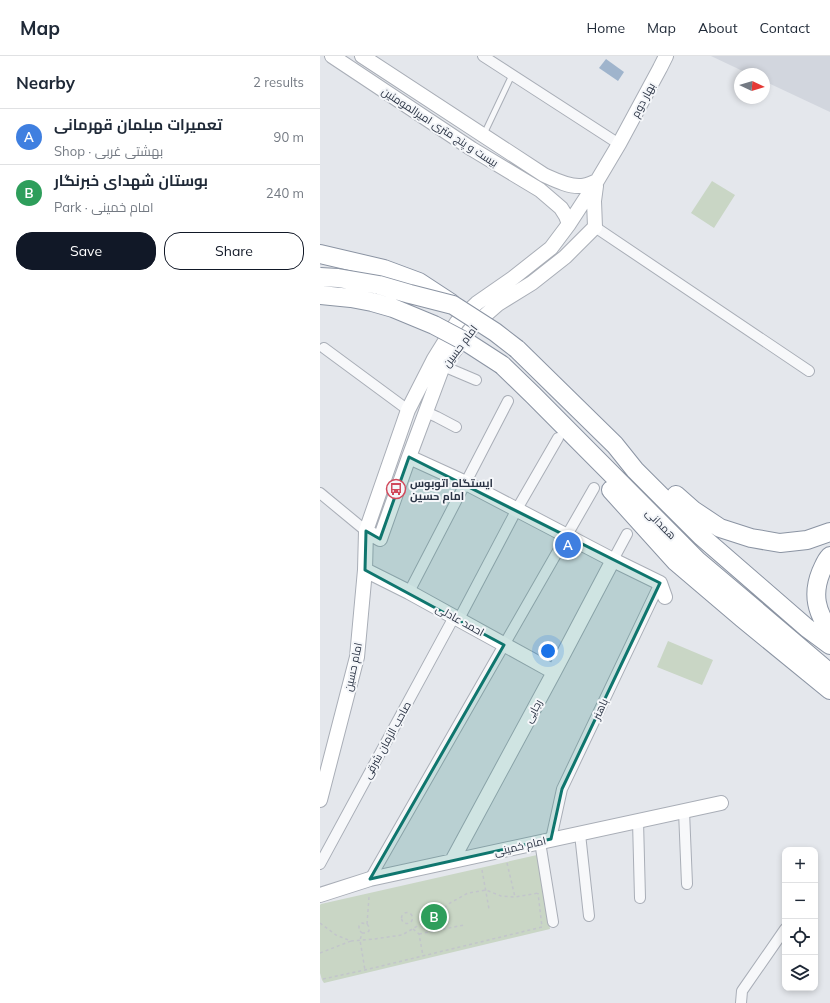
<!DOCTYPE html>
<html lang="en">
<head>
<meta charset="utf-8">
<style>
  :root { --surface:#fff; --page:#f6f6f7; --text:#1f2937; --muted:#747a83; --line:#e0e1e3; --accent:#111827 }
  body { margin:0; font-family:Mulish,Cairo,sans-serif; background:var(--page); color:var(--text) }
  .controls { position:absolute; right:12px; bottom:12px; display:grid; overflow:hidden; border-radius:8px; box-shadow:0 2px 6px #0003 }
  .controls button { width:36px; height:36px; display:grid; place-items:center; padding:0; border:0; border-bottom:1px solid var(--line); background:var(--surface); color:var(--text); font:20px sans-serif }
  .compass { position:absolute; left:414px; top:12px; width:36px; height:36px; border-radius:50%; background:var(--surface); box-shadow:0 2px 6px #0003; rotate:94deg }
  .you { position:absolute; left:228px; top:595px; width:14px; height:14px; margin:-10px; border:3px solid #fff; border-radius:50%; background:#1a73e8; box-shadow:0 0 0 6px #1a73e833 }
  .badge { display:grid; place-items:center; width:26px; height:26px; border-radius:50%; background:var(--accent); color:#fff; font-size:13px; font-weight:700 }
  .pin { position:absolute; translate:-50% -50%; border:2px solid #fff; box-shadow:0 1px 4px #0006 }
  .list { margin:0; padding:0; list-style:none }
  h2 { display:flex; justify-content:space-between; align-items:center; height:52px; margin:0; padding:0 16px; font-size:17px }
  h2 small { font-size:13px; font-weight:400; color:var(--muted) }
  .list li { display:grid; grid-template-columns:26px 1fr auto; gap:12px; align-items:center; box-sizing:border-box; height:56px; padding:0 16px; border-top:1px solid var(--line) }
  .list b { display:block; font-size:15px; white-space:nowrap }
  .list p { margin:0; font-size:13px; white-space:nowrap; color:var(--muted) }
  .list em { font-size:13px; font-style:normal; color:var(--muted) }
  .actions { display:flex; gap:8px; padding:12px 16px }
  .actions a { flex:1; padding:9px 0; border:1px solid var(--accent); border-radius:16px; text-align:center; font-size:14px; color:var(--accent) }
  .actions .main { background:var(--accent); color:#fff }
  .icon { flex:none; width:22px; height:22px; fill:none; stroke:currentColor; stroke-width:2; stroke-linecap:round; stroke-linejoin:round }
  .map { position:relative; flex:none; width:510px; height:947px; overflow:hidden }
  header { display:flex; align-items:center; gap:24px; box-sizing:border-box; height:56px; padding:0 20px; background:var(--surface); border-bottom:1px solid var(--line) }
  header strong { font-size:19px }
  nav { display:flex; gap:22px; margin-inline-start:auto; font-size:14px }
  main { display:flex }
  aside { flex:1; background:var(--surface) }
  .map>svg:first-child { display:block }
</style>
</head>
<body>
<header>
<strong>Map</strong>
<nav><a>Home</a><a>Map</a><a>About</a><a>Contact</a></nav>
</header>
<main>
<aside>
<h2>Nearby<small>2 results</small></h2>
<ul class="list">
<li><span class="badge" style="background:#3f7fe0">A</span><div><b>تعمیرات مبلمان قهرمانی</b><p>Shop · بهشتی غربی</p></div><em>90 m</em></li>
<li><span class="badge" style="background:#2e9e5b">B</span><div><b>بوستان شهدای خبرنگار</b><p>Park · امام خمینی</p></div><em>240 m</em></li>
</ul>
<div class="actions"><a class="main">Save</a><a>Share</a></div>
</aside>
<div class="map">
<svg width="510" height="947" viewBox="0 0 510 947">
  <rect width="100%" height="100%" fill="#e4e7ec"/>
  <path fill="#d2d6de" d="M391,0H510V56L444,25V18H429Z"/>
  <path fill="#c9d6c5" d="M392,125L415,139L394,172L371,157Z
    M348,585L393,604L382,629L337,611Z
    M217,799L230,873L4,927L2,924L0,917V849L1,848Z"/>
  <path fill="#9fb4cc" d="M286,3L304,16L298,25L279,12Z"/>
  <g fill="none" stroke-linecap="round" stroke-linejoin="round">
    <defs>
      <path id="lane" d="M164,78L192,19"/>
      <path id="street" d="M163,0L299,88
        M275,171L489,315
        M4,292L88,354
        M123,310L156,324
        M106,356L117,361L136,371
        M0,437L46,475
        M293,504L307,478
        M89,536L188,345
        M139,563L197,453L238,382
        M364,755L367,828
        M318,765L320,842
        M260,778L269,860
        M231,783L242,733L340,527
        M220,786L233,866
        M0,808L134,561
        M50,823L184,589L274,432
        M421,947L422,935L465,873"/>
      <path id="secondary" d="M12,0L152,93L220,134L241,152L246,160L249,168
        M42,0L224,119C235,124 249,131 261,130C266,130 272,127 277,125
        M89,401L146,427L293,504L340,527L345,541
        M46,475L60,483L89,401L123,310L154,269L178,248L212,227L245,201L275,171L274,145L276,130
        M45,514L89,536L234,616
        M0,744L37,601L45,514L46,475L88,354L114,303L137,266L157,247L193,222L231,192L249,168L277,125L299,88L340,12L346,0
        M132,805L234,616L293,504
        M0,839L50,823L401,747"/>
      <path id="highway" d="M0,198L64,213L99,226L131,247
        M197,293L295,389L315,414L381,480L487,572L510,589
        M182,309L213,339L377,504L510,617
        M291,434L356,506L423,563L510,634
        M356,439L373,454L400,472L431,482L460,487L487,484L510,476
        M510,500C505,505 504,510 501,516C492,538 496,556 510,574"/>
    </defs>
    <use href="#lane" stroke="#a9aeb7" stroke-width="7"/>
    <use href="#street" stroke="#a9aeb7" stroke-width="12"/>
    <use href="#secondary" stroke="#a9aeb7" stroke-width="16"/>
    <use href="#highway" stroke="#8b94a3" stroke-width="20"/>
    <path stroke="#c2c5cb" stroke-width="1.5" stroke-dasharray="3 3" stroke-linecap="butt" d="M187,807L195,841
      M162,814L169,853
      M81.5 862a5.5 5.5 0 1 1 11 0a5.5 5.5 0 1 1-11 0Z
      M0,867L16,879L31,885L54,883L82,879L113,861L130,847L148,837L166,834L181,840L195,841L218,837
      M47,868L49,841
      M93,873L99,878L103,900
      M42,877H46L49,875V871L47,868L42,867L39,870V874L42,877L40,884L45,914
      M99,878L144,869
      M0,897L31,885
      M3,923L45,914L222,871L218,837"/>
    <use href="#lane" stroke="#f7f8fa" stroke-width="5"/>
    <use href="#street" stroke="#f7f8fa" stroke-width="10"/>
    <use href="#secondary" stroke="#fff" stroke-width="14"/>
    <use href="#highway" stroke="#fff" stroke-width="18"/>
    <defs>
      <path id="highway-bridge" d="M0,221L18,222L59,229L90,238L133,249L175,276L197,293
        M0,239L31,242L52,246L73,252L114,269L148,287L182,309"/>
    </defs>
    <use href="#highway-bridge" stroke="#8b94a3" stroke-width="20" stroke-linecap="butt"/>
    <use href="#highway-bridge" stroke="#fff" stroke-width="18"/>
  </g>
  <path fill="#0f766e" fill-opacity="0.2" stroke="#0f766e" stroke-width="3" stroke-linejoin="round" d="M89,401L340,527L242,733L231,783L50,823L184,589L45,514L46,475L60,483Z"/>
  <defs>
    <symbol id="bus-ring" viewBox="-11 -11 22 22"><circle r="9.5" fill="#f4f6f9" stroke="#d1495b" stroke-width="1.5"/><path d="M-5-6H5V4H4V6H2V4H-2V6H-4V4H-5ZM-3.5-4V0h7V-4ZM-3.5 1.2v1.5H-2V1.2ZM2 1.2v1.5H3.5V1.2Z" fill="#d1495b"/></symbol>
  </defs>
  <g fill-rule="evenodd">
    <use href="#bus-ring" x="65" y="422" width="22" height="22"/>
  </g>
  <g text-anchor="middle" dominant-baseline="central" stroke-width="4" stroke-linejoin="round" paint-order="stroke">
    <g font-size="11" fill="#2b3445" stroke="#f4f6f9">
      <text transform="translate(323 44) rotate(-62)">بهار دوم</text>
      <text transform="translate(120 71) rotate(33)">بیست و پنج متری امیرالمومنین</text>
      <text transform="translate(140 290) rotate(-53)">امام حسین</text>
      <text transform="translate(341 468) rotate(45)">همدانی</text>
      <text transform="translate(140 564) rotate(29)">احمد عادلی</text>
      <text transform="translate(33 611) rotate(-78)">امام حسین</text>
      <text transform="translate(280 653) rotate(-65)">باهنر</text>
      <text transform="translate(213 655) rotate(-62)">رجایی</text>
      <text transform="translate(67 684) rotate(-61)">صاحب الزمان شرقی</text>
      <text transform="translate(200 790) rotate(-13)">امام خمینی</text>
    </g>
    <g font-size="11" font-weight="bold" fill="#2b3445" stroke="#f4f6f9" text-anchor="start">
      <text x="90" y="427">ایستگاه اتوبوس<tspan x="90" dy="13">امام حسین</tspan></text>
    </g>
  </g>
</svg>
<div class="controls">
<button>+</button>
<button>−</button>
<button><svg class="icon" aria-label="locate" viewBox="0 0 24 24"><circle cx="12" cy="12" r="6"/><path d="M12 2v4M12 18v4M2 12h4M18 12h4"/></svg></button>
<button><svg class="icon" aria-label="layers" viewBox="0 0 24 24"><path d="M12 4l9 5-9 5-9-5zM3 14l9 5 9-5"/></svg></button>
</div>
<svg class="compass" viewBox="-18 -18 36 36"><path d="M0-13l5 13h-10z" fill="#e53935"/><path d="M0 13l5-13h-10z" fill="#747a83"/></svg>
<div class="you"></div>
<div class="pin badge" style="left:248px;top:489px;background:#3f7fe0">A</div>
<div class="pin badge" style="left:114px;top:861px;background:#2e9e5b">B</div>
</div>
</main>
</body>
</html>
